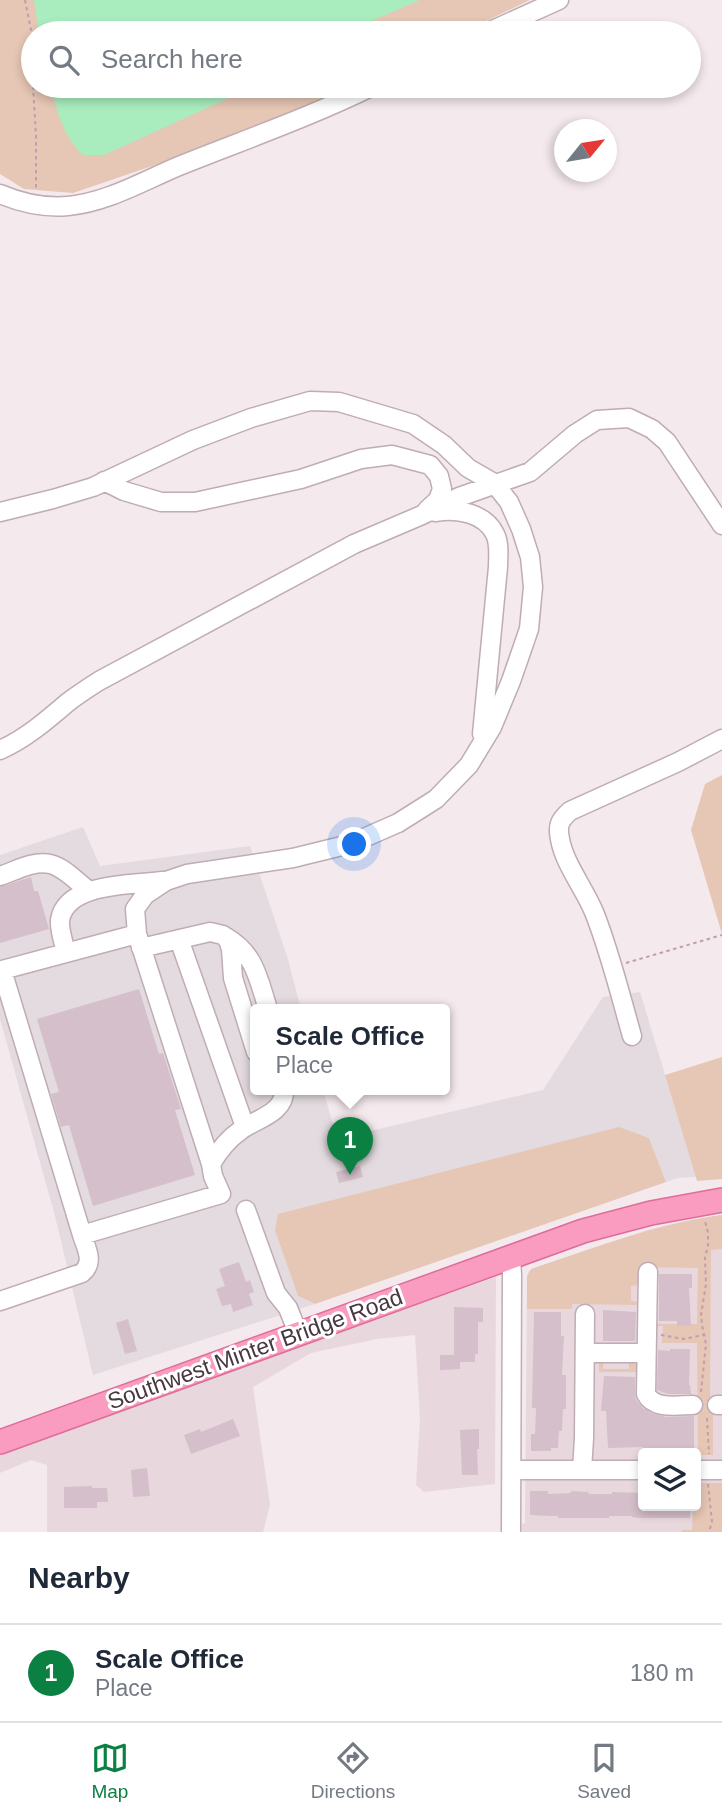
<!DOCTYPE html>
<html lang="en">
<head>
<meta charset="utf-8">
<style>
  :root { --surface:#fff; --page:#f6f6f7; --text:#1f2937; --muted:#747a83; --line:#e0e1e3; --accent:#0b8043 }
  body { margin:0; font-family:Helvetica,sans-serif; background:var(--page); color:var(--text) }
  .controls { position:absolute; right:21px; bottom:21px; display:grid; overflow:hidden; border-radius:7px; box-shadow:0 4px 10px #0003 }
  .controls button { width:63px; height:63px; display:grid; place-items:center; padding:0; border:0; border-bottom:2px solid var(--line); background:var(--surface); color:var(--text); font:35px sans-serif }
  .compass { position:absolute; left:554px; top:119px; width:63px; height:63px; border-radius:50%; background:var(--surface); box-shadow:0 4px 10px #0003; rotate:60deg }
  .you { position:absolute; left:355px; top:845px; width:24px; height:24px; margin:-18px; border:5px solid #fff; border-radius:50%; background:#1a73e8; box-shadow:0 0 0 10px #1a73e833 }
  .badge { display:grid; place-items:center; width:46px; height:46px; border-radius:50%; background:var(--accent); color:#fff; font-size:23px; font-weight:700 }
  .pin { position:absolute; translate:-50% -58px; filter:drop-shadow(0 2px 4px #0008) }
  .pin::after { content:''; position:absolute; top:37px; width:24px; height:21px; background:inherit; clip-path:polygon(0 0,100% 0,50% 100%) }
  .popup { position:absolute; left:250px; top:1004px; width:200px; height:91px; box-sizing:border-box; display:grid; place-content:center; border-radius:7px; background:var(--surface); filter:drop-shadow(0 2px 5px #0005); font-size:23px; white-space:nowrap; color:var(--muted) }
  .popup b { font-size:26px; color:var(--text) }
  .popup::after { content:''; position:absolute; left:50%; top:100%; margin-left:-14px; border:14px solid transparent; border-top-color:var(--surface) }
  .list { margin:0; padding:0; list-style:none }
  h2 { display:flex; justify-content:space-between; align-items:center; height:91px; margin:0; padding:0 28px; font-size:30px }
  h2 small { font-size:23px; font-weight:400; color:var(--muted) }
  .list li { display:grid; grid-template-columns:46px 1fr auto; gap:21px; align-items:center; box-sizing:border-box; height:98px; padding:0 28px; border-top:2px solid var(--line) }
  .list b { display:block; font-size:26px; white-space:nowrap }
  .list p { margin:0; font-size:23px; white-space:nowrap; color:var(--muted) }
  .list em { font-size:23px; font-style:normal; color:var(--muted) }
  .icon { flex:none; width:38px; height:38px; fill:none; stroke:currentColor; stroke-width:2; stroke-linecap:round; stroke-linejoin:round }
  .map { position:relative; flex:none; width:722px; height:1532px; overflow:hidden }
  .search { position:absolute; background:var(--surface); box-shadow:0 4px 10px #0003; left:21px; right:21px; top:21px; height:77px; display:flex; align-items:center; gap:18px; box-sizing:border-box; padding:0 24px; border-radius:38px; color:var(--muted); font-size:26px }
  .sheet { height:189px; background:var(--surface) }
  nav { display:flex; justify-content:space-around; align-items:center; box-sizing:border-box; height:98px; border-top:2px solid var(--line); background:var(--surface); font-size:19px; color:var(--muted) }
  nav a { display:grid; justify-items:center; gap:4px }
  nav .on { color:var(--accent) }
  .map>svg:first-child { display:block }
</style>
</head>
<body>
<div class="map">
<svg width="722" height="1532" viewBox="0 0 722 1532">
  <rect width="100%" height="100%" fill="#f4e9ed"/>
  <path fill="#e8d8de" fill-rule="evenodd" d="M722,1215V1532H522V1524L525,1523L527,1277L528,1272L532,1269L647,1230L680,1222ZM643,1453H696V1506H643Z
    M496,1277L495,1484L424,1492L416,1485L420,1418L415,1335L377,1339L311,1353L253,1387L270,1505L263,1532H47V1465L31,1460L0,1473V1455L63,1430Z"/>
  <path fill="#e3dbdf" d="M83,827L100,866L250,846L287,956L301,1009H256V1089H323L337,1139L543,1090L603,997L640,992L696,1177L677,1178L666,1182L649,1138L298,1296L315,1304L93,1375L55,1216L0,1019V855Z"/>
  <path fill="#e6c6b4" d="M0,0H530L461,33H33V86H352L269,126L73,193L24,189L0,174Z
    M722,775V934L691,830L705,784Z
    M722,1057V1179L697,1181L665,1075Z
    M619,1127L649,1138L666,1182L315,1304L298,1296L275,1230L278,1214Z
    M722,1215V1249L711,1250L710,1399H713V1455H698L697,1343H662L663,1326H654L652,1324H697L698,1268L642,1267L639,1285L631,1286V1301L639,1302L641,1305L572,1304V1309H527V1277L531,1269C594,1248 656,1224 722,1215Z
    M599,1358L603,1360V1369H629V1360H638L641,1372H599Z
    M696,1483H722V1532H682V1530H692L693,1506H696Z"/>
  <path fill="#a9edbf" d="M34,0H420L376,19L353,33H39Z
    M51,86H255L104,155H83C63,136 57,112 51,86Z"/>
  <path fill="#d5bfca" d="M31,877L34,891H38L49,929L0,943V887Z
    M139,989L159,1054L163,1053L181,1109L175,1110L195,1175L93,1206L69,1125L61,1127L51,1094L59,1092L37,1019Z
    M360,1166L363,1177L339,1183L336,1172Z
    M239,1262L246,1282L250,1280L254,1292L249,1294L253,1305L233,1312L231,1304L222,1306L216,1289L225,1286L219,1269Z
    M659,1274H692V1288H689L691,1325L677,1326V1321H659Z
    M454,1307L483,1308V1322H478V1354H475V1362H460V1369L440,1370V1355H454Z
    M603,1310L636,1312L635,1341H603Z
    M534,1312H561V1336H564L562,1375H566V1409H563L562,1431H559L558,1448H551V1451H531V1434H535L536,1408H532Z
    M128,1319L137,1351L125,1354L116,1323Z
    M670,1349H690L689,1385H690L691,1394H668L657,1390L658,1350L670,1351Z
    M604,1376L635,1377V1394L636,1400L643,1408L651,1413L666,1417L694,1416V1451L643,1450V1447L608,1448L606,1411H601Z
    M233,1419L240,1436L191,1454L184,1435L200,1429L201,1432Z
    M479,1429V1449H477L478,1475H462L460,1430Z
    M147,1468L150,1496L133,1497L131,1470Z
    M92,1486V1488H107L108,1502H97V1508H64V1487Z
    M530,1491H548V1494L571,1493V1491L589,1492L588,1494H612V1492L643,1493V1506H691L690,1518H640L632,1517V1516H609V1518H558V1516H551L530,1515Z"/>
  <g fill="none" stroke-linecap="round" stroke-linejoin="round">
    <defs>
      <path id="minor" d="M486,33L559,0
        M0,194C21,203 45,208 68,206C108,202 143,181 179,166C244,140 310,117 373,86
        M104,481L124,491L161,502H195L301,479L361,459L392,455L430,465L439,476L442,489L438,500L427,510
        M0,512L53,499L93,487L193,440L251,418L310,401L339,402L413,424L444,445L468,468L494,483L509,502L521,529L530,557L533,587L529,629L511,681L492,727L469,765L436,799L398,823L350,844L293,858L187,874L166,881L145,895L135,909L137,934L211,1164L213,1176L221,1194L82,1235L2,970L137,934
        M436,512C457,508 485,513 495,534C500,544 498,556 498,567L482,734
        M0,750C25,739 46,721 67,703C77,695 88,688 99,681L354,544L422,515L459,497L530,472L575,434L597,420L629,418L652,429L667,442L722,525
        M0,876C15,871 34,860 50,864C64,867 77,882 88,890
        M226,937C255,954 258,978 268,1009
        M179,939L245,1127
        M141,948L210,932L223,935L228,940L231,949L233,978L256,1052
        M66,953C64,943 59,930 60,920C66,882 134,885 163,881
        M632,1036C620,994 610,952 594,912C584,888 564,863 560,839C557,825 560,820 570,811L678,762L722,739
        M211,1164C219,1150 228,1139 241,1130C256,1119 286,1113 284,1089
        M246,1210L276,1293L288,1308L298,1333
        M511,1256L512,1275L511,1532
        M648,1272L646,1394C654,1410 678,1405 693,1405
        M0,1301L82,1273C95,1262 86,1248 82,1235
        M585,1353H646
        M717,1405H722
        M512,1470H643
        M582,1470L584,1438L585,1314
        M696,1470H722"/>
      <path id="major" d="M0,1442L583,1231L651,1213L722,1200"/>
    </defs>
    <use href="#minor" stroke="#bfacb4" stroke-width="21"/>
    <use href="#major" stroke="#df6c99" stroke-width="26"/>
    <path stroke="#c09ead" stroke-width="2" stroke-dasharray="3.5 3.5" stroke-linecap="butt" d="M25,0L33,40
      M33,86L36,136V190
      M626,963L722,935
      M661,1335L684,1339L703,1335
      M701,1392L706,1344L702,1325L701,1315L706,1284L705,1258L708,1245V1233L705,1221
      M707,1418L709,1454
      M708,1484L712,1522L709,1532"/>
    <use href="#minor" stroke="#fff" stroke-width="18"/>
    <use href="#major" stroke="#fa9cbf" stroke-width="23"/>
  </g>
  <g text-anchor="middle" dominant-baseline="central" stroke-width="6" stroke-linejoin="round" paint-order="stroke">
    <g font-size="23" fill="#47383f" stroke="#fff">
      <text transform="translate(255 1349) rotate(-20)">Southwest Minter Bridge Road</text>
    </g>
  </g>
</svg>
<div class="controls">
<button><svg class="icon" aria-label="layers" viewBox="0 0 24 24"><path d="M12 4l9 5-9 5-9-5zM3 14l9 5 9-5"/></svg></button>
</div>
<svg class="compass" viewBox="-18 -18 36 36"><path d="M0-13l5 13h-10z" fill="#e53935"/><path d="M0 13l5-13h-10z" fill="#747a83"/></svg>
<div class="you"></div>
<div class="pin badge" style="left:350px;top:1175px">1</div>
<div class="popup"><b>Scale Office</b>Place</div>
<div class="search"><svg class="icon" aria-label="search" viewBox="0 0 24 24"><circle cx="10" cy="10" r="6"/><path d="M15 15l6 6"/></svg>Search here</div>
</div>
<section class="sheet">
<h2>Nearby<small></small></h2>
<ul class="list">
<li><span class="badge">1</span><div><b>Scale Office</b><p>Place</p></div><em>180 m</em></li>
</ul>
</section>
<nav>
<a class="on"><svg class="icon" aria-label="map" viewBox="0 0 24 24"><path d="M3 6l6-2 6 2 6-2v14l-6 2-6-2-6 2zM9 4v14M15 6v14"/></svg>Map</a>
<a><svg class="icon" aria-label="directions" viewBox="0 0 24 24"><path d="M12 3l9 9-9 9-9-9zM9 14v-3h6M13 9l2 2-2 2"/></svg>Directions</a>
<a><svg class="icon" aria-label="saved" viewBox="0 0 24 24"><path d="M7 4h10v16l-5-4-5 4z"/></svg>Saved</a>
</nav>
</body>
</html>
